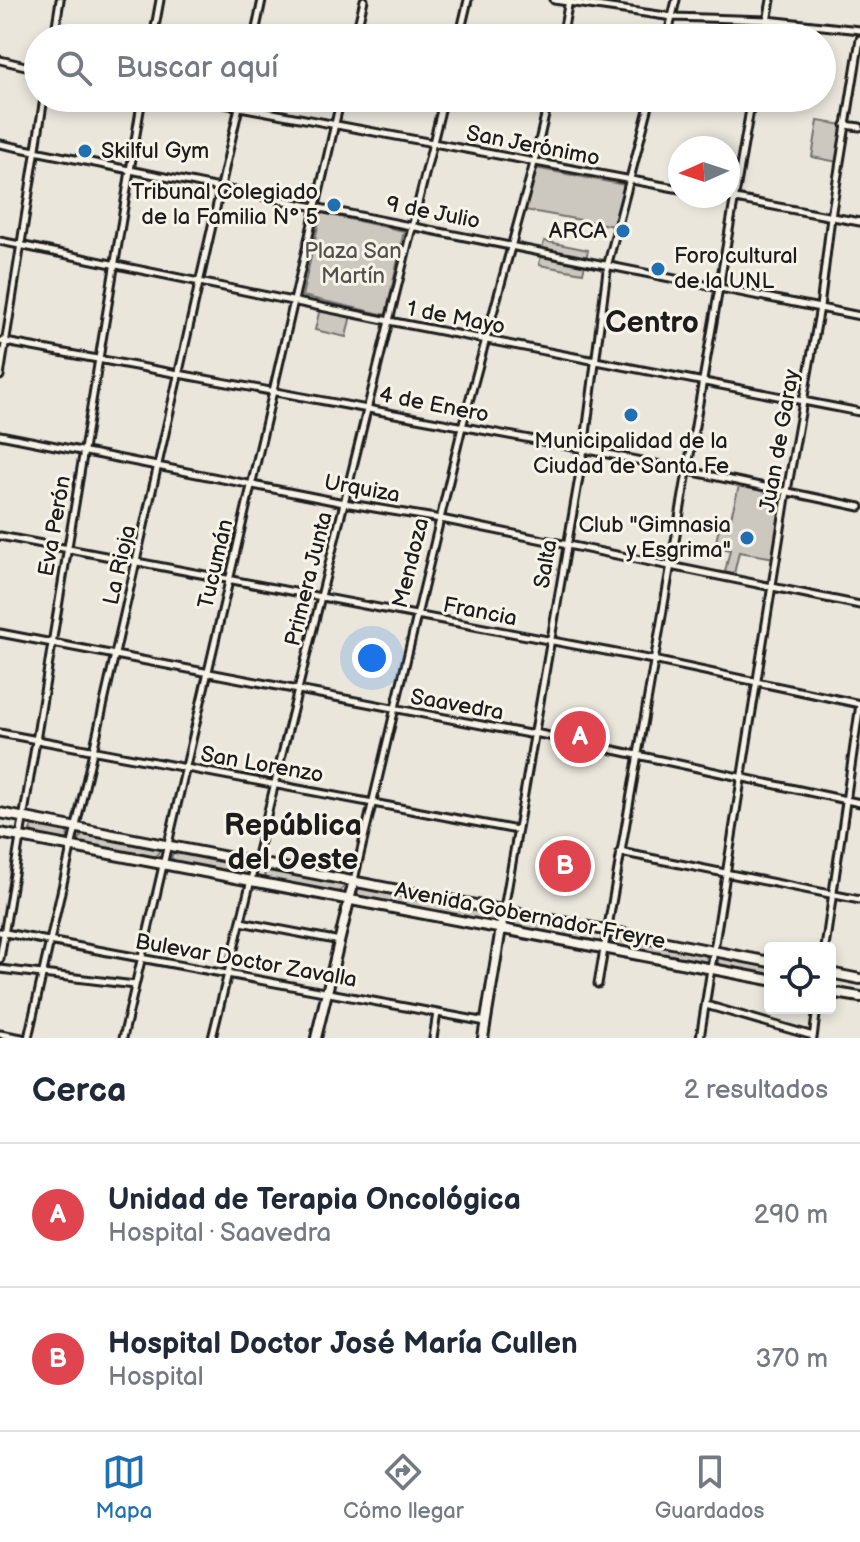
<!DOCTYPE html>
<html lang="es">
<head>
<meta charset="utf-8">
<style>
  :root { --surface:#fff; --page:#f6f6f7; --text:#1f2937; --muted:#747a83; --line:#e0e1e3; --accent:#1f6fb2 }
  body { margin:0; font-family:"Balsamiq Sans",sans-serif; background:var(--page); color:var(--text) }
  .controls { position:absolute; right:24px; bottom:24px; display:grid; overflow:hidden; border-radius:8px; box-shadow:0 4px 12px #0003 }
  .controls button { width:72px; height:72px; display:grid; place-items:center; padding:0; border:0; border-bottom:2px solid var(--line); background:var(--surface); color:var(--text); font:40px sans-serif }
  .compass { position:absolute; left:668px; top:136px; width:72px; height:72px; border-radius:50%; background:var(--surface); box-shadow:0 4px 12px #0003; rotate:267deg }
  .you { position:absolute; left:372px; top:658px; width:28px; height:28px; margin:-20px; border:6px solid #fff; border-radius:50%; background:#1a73e8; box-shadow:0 0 0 12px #1a73e833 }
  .badge { display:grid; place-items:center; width:52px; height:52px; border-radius:50%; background:var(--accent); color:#fff; font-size:26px; font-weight:700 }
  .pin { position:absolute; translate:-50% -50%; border:4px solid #fff; box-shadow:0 2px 8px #0006 }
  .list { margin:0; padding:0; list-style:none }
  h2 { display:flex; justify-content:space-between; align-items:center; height:104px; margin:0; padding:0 32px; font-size:34px }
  h2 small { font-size:26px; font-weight:400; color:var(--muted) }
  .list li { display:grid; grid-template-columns:52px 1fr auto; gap:24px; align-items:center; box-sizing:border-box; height:144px; padding:0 32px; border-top:2px solid var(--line) }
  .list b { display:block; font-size:30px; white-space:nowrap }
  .list p { margin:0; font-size:26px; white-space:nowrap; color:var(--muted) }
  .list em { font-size:26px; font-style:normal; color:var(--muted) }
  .icon { flex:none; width:44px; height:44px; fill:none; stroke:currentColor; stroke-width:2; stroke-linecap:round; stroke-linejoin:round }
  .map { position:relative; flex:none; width:860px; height:1038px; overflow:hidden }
  .search { position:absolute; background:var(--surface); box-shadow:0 4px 12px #0003; left:24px; right:24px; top:24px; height:88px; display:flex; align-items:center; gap:20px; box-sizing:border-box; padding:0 28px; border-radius:44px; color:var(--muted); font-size:30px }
  .sheet { height:392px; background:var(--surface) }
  nav { display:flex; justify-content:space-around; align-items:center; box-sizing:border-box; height:112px; border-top:2px solid var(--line); background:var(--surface); font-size:22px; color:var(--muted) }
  nav a { display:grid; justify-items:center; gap:4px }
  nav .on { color:var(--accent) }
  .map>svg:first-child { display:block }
</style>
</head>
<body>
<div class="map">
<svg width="860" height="1038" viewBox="0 0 860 1038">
  <rect width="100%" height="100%" fill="#eae6dc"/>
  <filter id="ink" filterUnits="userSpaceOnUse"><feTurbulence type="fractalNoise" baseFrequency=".0125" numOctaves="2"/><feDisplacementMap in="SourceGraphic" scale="16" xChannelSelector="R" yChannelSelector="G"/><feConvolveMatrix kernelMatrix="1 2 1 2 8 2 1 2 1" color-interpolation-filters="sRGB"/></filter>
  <g filter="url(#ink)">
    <path fill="#ccc8c0" stroke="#74726e" stroke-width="2" d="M818,121L844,125L838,162L812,157Z
      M535,168L625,185L614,226L525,210Z
      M321,213L404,231L386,315L302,296Z
      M544,241L588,250L583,273L539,265Z
      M320,308L351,315L346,337L315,330Z
      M739,486L784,495L775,558L739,552L734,574L725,572L730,550L715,546L719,528L728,529Z
      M33,824L64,830L67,831L68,838L64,842L35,836L30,830Z
      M87,834L158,847L159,852L154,858L84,846L79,840L82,835Z
      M179,851L250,864L251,869L245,875L176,863L171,857L174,852Z
      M272,869L343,882L344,887L339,893L269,881L264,875L267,870Z
      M359,886L495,912L499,917L498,922L493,924L362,899L357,895Z
      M521,918L592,931L593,936L587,942L515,929L514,921Z
      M614,935L705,953L707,960L704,964L613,946L611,939Z
      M718,957L770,967V977L718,968Z"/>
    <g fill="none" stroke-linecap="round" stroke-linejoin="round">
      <defs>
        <path id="street" d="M554,0L673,17L767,20L860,30
          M54,38L60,0
          M153,38L160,0
          M254,38L262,0
          M355,38L364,0
          M459,38L468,0
          M562,38L569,0
          M667,38L676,0
          M764,38L771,0
          M0,60L38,69
          M192,98L680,189
          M845,125L860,127
          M0,144L860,316
          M719,196L860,222
          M0,241L389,321L860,412
          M0,341L584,449L860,507
          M0,376L44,98
          M0,435L344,503L441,519L860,605
          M0,536L653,660L860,704
          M0,633L529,734L535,733L860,803
          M0,733L517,830
          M620,852L860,900
          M354,880L462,427L534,163L549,98
          M504,909L584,449L608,263L651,98
          M241,922L340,941
          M0,932L486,1022
          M825,948L860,704
          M0,959L142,98
          M0,969L135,985
          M598,984L752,98
          M706,1005L813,1036
          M0,1034L22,1038
          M28,1038L241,98
          M123,1038L341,98
          M212,1038L444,98
          M433,1038L437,1013
          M700,1038L787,491L820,307L831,217L860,39
          M813,1038L817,1008"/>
        <path id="secondary" d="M0,813L770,962
          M0,833L770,980
          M830,973L860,979
          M830,992L860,997
          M316,1038L354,880
          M483,1038L504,910"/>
      </defs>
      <use href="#street" stroke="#1c1c1c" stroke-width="11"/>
      <use href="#secondary" stroke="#1c1c1c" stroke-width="14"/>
      <use href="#street" stroke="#f7f3e8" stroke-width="5"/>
      <use href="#secondary" stroke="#f7f3e8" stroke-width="8"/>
    </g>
  </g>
  <g fill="#1f6fb2" stroke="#f7f3e8" stroke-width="3">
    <circle cx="85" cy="151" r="8"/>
    <circle cx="334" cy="205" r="8"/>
    <circle cx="623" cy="231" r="8"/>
    <circle cx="658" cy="269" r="8"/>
    <circle cx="631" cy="415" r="8"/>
    <circle cx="747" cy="538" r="8"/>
  </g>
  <g text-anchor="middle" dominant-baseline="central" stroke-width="6" stroke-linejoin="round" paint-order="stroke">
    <g font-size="22" fill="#1c1c1c" stroke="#f7f3e8">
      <text transform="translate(533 146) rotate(11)">San Jerónimo</text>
      <text transform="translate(433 213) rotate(11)">9 de Julio</text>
      <text transform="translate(456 318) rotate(11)">1 de Mayo</text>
      <text transform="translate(434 405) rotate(11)">4 de Enero</text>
      <text transform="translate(780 441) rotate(-80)">Juan de Garay</text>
      <text transform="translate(362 489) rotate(10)">Urquiza</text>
      <text transform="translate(55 526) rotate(-80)">Eva Perón</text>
      <text transform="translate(411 563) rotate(-76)">Mendoza</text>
      <text transform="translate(216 564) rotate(-77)">Tucumán</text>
      <text transform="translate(546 564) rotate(-80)">Salta</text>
      <text transform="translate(120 565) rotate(-77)">La Rioja</text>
      <text transform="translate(309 579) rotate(-76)">Primera Junta</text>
      <text transform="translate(480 612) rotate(11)">Francia</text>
      <text transform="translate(457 705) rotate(10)">Saavedra</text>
      <text transform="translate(262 765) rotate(10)">San Lorenzo</text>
      <text transform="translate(530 916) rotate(11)">Avenida Gobernador Freyre</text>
      <text transform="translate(246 961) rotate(10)">Bulevar Doctor Zavalla</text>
    </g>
    <g font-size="22" fill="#1c1c1c" stroke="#f7f3e8" text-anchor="end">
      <text x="101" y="151" text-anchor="start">Skilful Gym</text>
      <text x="318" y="192">Tribunal Colegiado<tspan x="318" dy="25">de la Familia N° 5</tspan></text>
      <text x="607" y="231">ARCA</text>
      <text x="674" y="256" text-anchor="start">Foro cultural<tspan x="674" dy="25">de la UNL</tspan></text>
      <text x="631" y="441" text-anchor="middle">Municipalidad de la<tspan x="631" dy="25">Ciudad de Santa Fe</tspan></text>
      <text x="731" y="525">Club "Gimnasia<tspan x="731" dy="25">y Esgrima"</tspan></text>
    </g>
    <g font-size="22" fill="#51504d" stroke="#f7f3e8">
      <text x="353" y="251">Plaza San<tspan x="353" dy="25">Martín</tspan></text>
    </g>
    <g font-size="30" font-weight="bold" fill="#1c1c1c" stroke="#f7f3e8">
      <text x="652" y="323">Centro</text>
      <text x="293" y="826">República<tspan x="293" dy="34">del Oeste</tspan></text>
    </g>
  </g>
</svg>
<div class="controls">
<button><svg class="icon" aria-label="locate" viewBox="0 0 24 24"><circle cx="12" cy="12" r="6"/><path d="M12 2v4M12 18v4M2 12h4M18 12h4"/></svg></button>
</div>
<svg class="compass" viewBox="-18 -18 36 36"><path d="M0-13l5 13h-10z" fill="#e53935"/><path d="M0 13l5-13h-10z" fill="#747a83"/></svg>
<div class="you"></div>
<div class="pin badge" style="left:580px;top:737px;background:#e0444e">A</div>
<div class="pin badge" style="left:565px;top:866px;background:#e0444e">B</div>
<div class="search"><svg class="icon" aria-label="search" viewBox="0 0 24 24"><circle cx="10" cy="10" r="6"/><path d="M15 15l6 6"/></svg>Buscar aquí</div>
</div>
<section class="sheet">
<h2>Cerca<small>2 resultados</small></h2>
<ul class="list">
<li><span class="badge" style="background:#e0444e">A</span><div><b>Unidad de Terapia Oncológica</b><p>Hospital · Saavedra</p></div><em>290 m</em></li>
<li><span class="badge" style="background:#e0444e">B</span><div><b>Hospital Doctor José María Cullen</b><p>Hospital</p></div><em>370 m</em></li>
</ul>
</section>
<nav>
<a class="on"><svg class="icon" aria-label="map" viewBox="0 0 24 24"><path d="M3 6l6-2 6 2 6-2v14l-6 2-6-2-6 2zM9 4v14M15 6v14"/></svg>Mapa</a>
<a><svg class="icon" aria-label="directions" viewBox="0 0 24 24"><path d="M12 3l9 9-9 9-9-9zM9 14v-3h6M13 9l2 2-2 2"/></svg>Cómo llegar</a>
<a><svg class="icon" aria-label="saved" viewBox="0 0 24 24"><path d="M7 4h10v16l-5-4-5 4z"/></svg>Guardados</a>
</nav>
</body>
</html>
